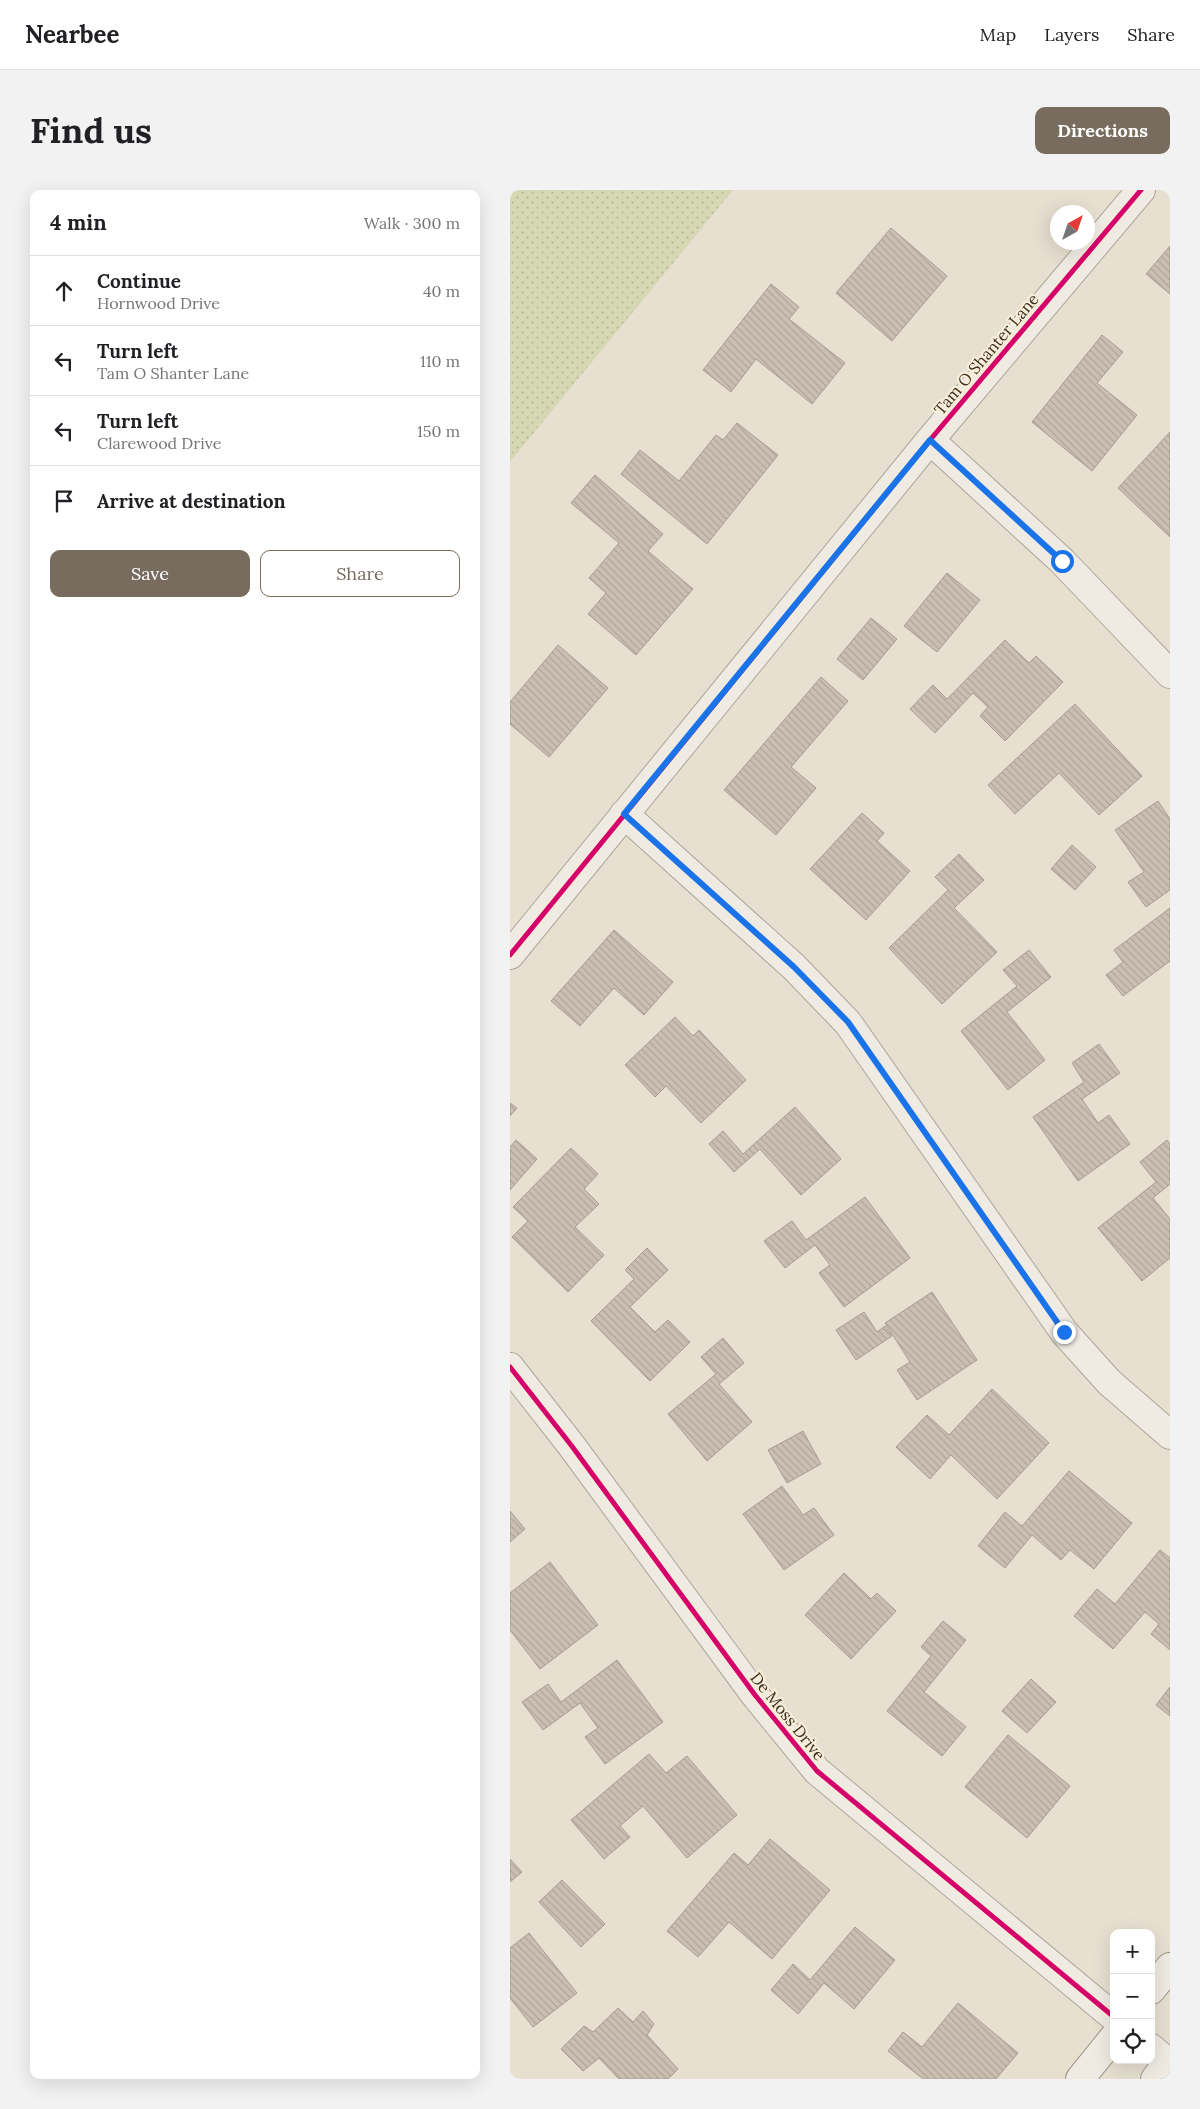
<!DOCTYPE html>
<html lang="en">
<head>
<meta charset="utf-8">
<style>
  :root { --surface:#fff; --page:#f2f2f2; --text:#202124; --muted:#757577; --line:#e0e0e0; --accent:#786c5e }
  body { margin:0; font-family:Lora,serif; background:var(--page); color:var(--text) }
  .controls { position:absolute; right:15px; bottom:15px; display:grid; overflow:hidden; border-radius:10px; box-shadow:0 5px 20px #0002 }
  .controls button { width:45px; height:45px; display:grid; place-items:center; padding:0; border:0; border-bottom:1px solid var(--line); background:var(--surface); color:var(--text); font:25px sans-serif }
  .compass { position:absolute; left:540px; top:15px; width:45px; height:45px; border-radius:50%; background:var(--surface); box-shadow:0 5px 20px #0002; rotate:40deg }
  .stop { position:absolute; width:15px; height:15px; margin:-11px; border:4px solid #1a73e8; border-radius:50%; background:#fff }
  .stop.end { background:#1a73e8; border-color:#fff; box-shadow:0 1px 5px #0008 }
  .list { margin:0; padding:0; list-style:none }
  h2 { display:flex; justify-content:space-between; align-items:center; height:65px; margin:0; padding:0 20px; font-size:21px }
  h2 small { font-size:16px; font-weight:400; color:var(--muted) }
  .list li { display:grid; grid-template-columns:32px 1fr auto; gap:15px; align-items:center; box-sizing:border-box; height:70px; padding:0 20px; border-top:1px solid var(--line) }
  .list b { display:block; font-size:19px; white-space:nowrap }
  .list p { margin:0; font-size:16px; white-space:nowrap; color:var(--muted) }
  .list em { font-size:16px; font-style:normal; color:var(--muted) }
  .actions { display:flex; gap:10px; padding:15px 20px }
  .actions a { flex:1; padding:11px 0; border:1px solid var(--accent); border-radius:10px; text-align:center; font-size:18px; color:var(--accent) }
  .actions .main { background:var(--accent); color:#fff }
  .icon { flex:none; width:28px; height:28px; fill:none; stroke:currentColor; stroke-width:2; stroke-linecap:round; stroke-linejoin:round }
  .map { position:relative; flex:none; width:660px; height:1889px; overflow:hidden; border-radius:10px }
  header { display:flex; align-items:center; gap:30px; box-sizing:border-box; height:70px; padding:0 25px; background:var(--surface); border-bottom:1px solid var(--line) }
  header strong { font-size:24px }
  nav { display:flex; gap:28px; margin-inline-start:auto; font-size:18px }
  .intro { display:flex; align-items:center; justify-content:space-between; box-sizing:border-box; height:120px; padding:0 30px }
  h1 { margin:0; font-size:35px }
  .button { padding:12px 22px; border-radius:10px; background:var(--accent); color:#fff; font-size:18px; font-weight:700 }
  main { display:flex; gap:30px; padding:0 30px }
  aside { flex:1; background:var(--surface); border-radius:10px; box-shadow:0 5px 20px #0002 }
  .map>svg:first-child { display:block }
</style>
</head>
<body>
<header>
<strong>Nearbee</strong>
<nav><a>Map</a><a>Layers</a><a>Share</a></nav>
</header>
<div class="intro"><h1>Find us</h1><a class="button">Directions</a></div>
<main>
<aside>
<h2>4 min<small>Walk · 300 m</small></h2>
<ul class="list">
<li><svg class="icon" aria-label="ahead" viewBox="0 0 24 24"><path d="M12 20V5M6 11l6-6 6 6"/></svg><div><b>Continue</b><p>Hornwood Drive</p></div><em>40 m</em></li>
<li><svg class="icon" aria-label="left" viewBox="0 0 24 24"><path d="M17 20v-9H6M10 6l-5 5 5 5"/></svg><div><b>Turn left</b><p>Tam O Shanter Lane</p></div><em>110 m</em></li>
<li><svg class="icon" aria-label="left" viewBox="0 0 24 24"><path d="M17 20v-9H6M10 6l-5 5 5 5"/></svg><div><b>Turn left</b><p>Clarewood Drive</p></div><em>150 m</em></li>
<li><svg class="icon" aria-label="arrive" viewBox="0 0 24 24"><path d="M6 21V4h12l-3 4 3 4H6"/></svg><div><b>Arrive at destination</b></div></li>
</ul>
<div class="actions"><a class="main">Save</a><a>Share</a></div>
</aside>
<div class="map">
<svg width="660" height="1889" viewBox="0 0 660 1889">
  <defs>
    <pattern id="grass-dots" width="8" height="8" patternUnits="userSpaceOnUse" patternTransform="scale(1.25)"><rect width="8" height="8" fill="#d6d7b3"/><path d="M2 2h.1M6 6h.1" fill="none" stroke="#b9b99a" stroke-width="1.8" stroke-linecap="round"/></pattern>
    <pattern id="building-back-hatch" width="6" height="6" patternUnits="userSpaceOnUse" patternTransform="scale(1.25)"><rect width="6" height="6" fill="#cbbfb2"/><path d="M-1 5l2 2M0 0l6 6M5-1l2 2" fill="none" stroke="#afa499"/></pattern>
  </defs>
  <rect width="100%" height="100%" fill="#e7e0d1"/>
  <path fill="url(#grass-dots)" d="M0,0H223L0,272Z"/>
  <path fill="url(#building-back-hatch)" stroke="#a89c90" d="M381,38L437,86L382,151L326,103Z
    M660,56V104L636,84Z
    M261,94L289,117L279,129L335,173L302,214L246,169L221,202L193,180Z
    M592,145L613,162L587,193L627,225L582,281L522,232Z
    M227,233L268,265L197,354L111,284L130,260L169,291L206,245L213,250Z
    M660,242V347L608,298Z
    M85,285L153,344L138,361L183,399L126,465L78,424L96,403L79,388L109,353L61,313Z
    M437,383L470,410L427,462L394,436Z
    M361,428L387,449L353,490L327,469Z
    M495,450L519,473L526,466L553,492L495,551L470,526L478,517L463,503L425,543L400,519L423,495L437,509Z
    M48,455L98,498L39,567L0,534V512Z
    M311,487L338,511L281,577L306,598L266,645L214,600Z
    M565,514L632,586L589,625L549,583L505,624L478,595Z
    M648,611L660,629V700L636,717L618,692L634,682L605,640Z
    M352,623L374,643L367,651L400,681L356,730L300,679Z
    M562,655L586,677L565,700L541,679Z
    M449,664L474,690L444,718L487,762L432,814L379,758L438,700L425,687Z
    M660,718V771L613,806L596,785L613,772L604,760Z
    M104,740L163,792L134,825L104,798L70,836L41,811Z
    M519,760L541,787L497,822L535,870L498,900L451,841L507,796L493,780Z
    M165,827L183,846L189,840L236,890L191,933L156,896L145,907L115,875Z
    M589,854L610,883L572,909L588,933L599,925L620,954L568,991L523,927L574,892L562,873Z
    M0,913L7,918L0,926Z
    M285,917L331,969L291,1005L250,959L224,982L199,954L213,941L233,964Z
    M6,950L27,969L0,1000V957Z
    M657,950L660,954V994L643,1008L660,1029V1068L632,1091L588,1038L646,992L630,972Z
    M61,958L88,984L74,999L89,1014L65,1037L94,1065L58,1102L2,1047L18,1031L3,1017Z
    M355,1007L400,1068L334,1117L309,1083L320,1075L305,1055L275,1078L254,1051L282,1031L296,1050Z
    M137,1058L158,1080L120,1117L145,1142L158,1130L180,1152L140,1191L81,1131L124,1089L115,1080Z
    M422,1102L467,1170L407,1210L387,1180L400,1172L375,1133Z
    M354,1122L367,1142L375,1136L382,1146L346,1170L326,1140Z
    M213,1148L234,1173L209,1194L242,1232L197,1271L158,1224L206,1184L191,1167Z
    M482,1199L539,1253L487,1309L441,1265L420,1289L386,1257L417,1225L439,1245Z
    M293,1241L311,1274L277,1293L258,1260Z
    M559,1281L622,1333L584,1379L560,1360L551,1370L522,1345L495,1378L468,1356L495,1322L512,1336Z
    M272,1296L293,1325L304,1318L324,1345L274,1380L233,1324Z
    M0,1321L15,1339L0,1352Z
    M650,1360L660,1368V1460L641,1444L649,1434L635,1422L603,1459L564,1426L587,1399L605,1414Z
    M40,1372L88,1435L30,1479L0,1440V1403Z
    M334,1383L361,1409L367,1403L386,1421L341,1469L295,1425Z
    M433,1431L456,1450L414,1502L456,1537L432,1566L377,1521L421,1466L411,1457Z
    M107,1470L153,1532L95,1574L75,1547L88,1538L70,1513L33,1540L12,1512L38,1494L51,1512Z
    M521,1489L546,1512L517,1543L492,1521Z
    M660,1497V1526L646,1515Z
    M498,1545L560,1596L517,1648L455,1597Z
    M139,1564L156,1583L177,1566L227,1625L177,1668L133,1616L110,1636L120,1647L94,1669L61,1630Z
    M260,1649L320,1700L262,1769L219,1732L188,1767L157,1741L224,1663L238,1675Z
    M0,1669L12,1682L0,1692Z
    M52,1690L95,1734L71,1757L29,1712Z
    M345,1737L385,1770L344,1819L314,1793L288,1824L261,1800L283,1774L300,1790Z
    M19,1743L67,1803L23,1837L0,1808V1758Z
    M448,1813L508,1863L486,1889H413L378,1861L393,1842L412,1857Z
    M108,1818L123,1832L133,1821L144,1834L137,1845L168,1879L158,1889H109L89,1868L73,1881L51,1859L74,1836L83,1842Z"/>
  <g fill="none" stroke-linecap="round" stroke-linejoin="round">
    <defs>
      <path id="street" d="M420,250L552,371L660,484
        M114,624L284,777L338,833L554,1142L599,1192L660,1245
        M0,765L420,250L631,0
        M0,1177L61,1255L245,1505L307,1581L604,1827
        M641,1858L660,1874"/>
      <path id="secondary" d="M641,1800L660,1777
        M570,1889L604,1847
        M645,1889L660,1870"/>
    </defs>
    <use href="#street" stroke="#ada599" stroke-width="30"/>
    <use href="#secondary" stroke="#9c958a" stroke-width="30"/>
    <use href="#street" stroke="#efebe3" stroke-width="28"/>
    <use href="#secondary" stroke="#efebe3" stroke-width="28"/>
    <defs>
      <path id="cycleway" d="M0,765L420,250L631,0
        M0,1177L61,1255L245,1505L307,1581L604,1827"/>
    </defs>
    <use href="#cycleway" stroke="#f7eed8" stroke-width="8"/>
    <use href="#cycleway" stroke="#d6006c" stroke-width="5"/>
  </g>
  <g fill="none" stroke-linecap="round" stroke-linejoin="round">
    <path stroke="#1a73e8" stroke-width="6" d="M552,371L420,250L114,624L284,777L338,832L554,1142"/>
  </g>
  <g text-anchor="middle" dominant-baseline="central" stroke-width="4.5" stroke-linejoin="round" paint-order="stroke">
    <g font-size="16" fill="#3d2e20" stroke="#f7eed8">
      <text transform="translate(476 164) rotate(-50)">Tam O Shanter Lane</text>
      <text transform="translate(278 1526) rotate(51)">De Moss Drive</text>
    </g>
  </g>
</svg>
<div class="controls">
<button>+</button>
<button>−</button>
<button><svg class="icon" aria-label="locate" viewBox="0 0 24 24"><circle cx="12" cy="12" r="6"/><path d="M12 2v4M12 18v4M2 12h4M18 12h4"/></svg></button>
</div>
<svg class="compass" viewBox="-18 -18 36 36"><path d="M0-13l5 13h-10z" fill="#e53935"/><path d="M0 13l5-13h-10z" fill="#757577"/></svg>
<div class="stop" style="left:552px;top:371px"></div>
<div class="stop end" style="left:554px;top:1142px"></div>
</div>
</main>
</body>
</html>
